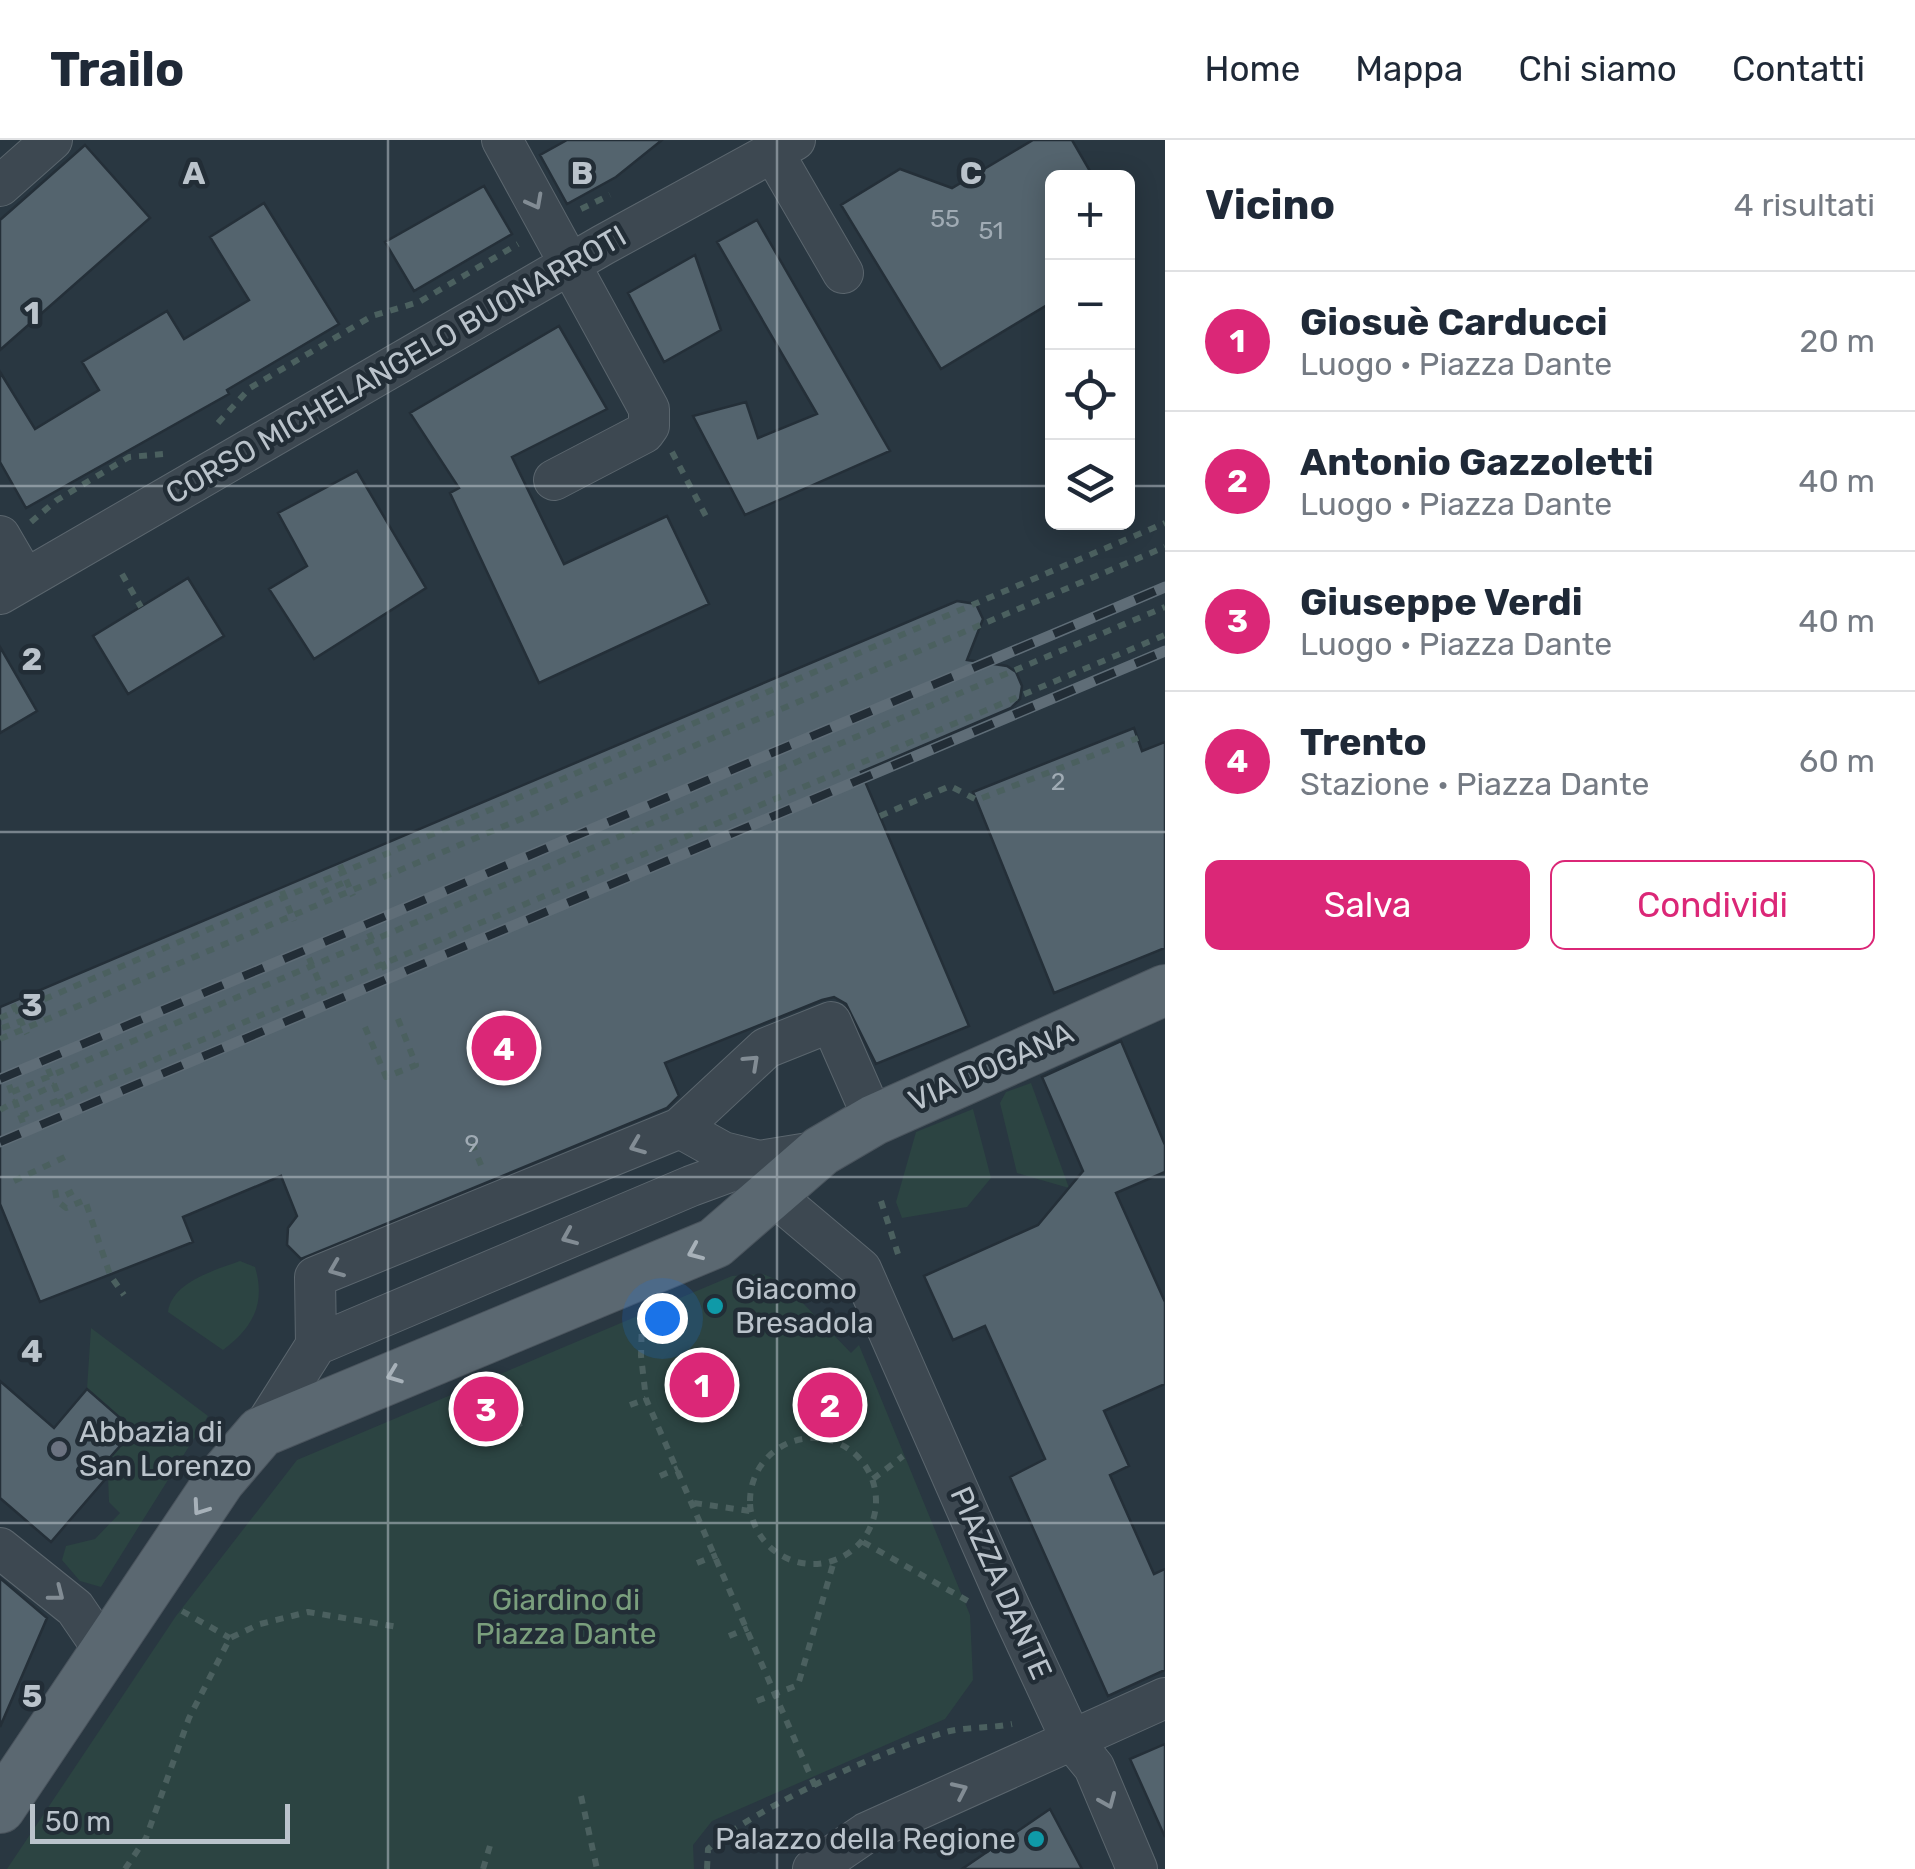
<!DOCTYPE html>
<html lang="it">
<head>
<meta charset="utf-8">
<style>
  :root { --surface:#fff; --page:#f6f6f7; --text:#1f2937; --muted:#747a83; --line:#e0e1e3; --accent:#db2777 }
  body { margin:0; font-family:Rubik,sans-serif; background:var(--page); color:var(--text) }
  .controls { position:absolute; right:30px; top:30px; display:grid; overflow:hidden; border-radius:15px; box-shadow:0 5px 25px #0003 }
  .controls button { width:90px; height:90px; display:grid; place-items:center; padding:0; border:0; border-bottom:2px solid var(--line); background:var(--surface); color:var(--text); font:50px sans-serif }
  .scale { position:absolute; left:30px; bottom:25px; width:260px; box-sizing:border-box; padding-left:10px; border:5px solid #bac3cb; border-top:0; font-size:28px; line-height:35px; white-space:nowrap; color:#bac3cb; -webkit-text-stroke:8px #222d36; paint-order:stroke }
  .you { position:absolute; left:662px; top:1178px; width:35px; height:35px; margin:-25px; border:8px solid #fff; border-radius:50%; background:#1a73e8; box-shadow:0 0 0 15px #1a73e833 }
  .badge { display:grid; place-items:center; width:65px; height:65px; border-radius:50%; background:var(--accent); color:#fff; font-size:32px; font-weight:700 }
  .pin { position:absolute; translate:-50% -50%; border:5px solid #fff; box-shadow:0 2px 10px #0006 }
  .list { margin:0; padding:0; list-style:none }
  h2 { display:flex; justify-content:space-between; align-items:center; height:130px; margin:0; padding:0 40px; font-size:42px }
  h2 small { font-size:32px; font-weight:400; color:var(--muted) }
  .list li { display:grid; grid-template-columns:65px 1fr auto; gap:30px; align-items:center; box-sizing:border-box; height:140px; padding:0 40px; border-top:2px solid var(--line) }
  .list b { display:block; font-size:38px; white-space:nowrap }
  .list p { margin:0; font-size:32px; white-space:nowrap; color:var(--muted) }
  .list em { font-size:32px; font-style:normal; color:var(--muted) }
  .actions { display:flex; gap:20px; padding:30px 40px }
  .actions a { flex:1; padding:22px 0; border:2px solid var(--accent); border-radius:15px; text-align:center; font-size:35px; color:var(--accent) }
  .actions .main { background:var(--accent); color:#fff }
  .icon { flex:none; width:55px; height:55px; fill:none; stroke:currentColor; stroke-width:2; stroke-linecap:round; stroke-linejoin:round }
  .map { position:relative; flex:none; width:1165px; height:1729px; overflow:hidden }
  header { display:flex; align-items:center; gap:60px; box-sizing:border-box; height:140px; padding:0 50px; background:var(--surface); border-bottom:2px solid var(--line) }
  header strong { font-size:48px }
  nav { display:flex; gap:55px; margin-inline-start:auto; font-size:35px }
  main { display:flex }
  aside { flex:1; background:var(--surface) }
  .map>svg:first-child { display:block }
</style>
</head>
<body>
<header>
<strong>Trailo</strong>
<nav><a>Home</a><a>Mappa</a><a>Chi siamo</a><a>Contatti</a></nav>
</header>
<main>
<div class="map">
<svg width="1165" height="1729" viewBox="0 0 1165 1729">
  <rect width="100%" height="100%" fill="#293741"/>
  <path fill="#2c4442" d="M1031,943L1069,1048L1017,1033L1000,963L1006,952Z
    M973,969L991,1038L967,1067L902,1078L896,1062L916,992Z
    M240,1121L255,1127C266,1163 253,1188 223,1210L168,1172C172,1142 215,1130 240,1121Z
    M763,1134L805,1152L799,1159L851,1213L859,1205L970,1475L973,1540L945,1579L712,1681L693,1705L694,1729H7L176,1476L297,1320L732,1136Z
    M91,1188L208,1276L101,1447L80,1441L62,1420L66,1406L95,1399L120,1373L109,1362L108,1336L100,1329L134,1290L87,1249Z"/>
  <path fill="#54646e" stroke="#242f38" stroke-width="2.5" d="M567,0H662L616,37L567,64L540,15Z
    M1033,0H1072L1094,38H1052V162L941,229L841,65L900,29L952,48Z
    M85,5L150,78L0,210V80Z
    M484,46L512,94L414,151L385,102Z
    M264,63L339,184L227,250L229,254L26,368L0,322V232L35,289L99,250L82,222L167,171L184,199L249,160L210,97Z
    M757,80L890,311L745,375L693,276L746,262L758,298L817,274L717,102Z
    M695,115L721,190L664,222L628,153Z
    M559,186L607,269L512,317L564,424L667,376L709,464L539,543L450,353L459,348L410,273Z
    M357,331L426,448L314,519L269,449L307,426L278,373Z
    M188,438L224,496L128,554L93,496Z
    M957,461L976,464L983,479L967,520L1007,526L1016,532L1022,546L1020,559L1011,568L861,632L969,886L876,924L846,864L834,857L822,860L665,923L679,956L667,968L301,1119L287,1105L288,1088L297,1076L281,1036L183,1077L193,1102L40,1162L0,1064V867Z
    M0,507L37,571L0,593Z
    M1134,588L1142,611L1165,602V808L1054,853L973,652Z
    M1121,901L1165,1005V1032L1116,1053L1165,1162V1244L1104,1271L1129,1326L1110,1335L1154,1434L1165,1429V1530L1108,1556L1010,1337L1045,1319L985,1186L953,1200L924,1136L1038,1085L1083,1031L1042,937Z
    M0,1241L54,1288L87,1249L134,1290L100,1329L108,1336L51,1402L0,1358Z
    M0,1438L47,1478L0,1587Z
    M1165,1604V1697L1130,1619Z
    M1050,1669L1082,1729H962Z"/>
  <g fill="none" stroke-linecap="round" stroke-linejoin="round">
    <defs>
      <path id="minor" d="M502,0L649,269V286L644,293L554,340
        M773,12L843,133
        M0,46L52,0
        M0,396L25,439
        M0,454L603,105L795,0
        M680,988L766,908L831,882L874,980
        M772,1054L861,1129L1006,1459L1071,1599L1094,1627L1137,1729
        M316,1205L315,1137L680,988L723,1012L759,1021
        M261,1292L316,1205L691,1046L759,1021L821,1011
        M0,1408L75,1468L103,1509
        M813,1729L866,1693L1165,1558"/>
      <path id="major" d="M0,1668L220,1340L261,1292L715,1103L821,1011L874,980L1165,850"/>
    </defs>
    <use href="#minor" stroke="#5b666e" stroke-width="42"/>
    <use href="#major" stroke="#4a545d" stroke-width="52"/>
    <path stroke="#4b605f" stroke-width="6" stroke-dasharray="8 8" stroke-linecap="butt" d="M581,69L610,55
      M218,283L250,248L372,176L419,162L518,104
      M672,312L709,382
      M31,382L57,360L129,317L163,314
      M122,434L141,467
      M880,676L950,646L977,660L1138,598
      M340,725L353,756
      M282,751L294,781
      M321,753L347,741
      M369,793L386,831
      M309,818L325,856
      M13,864L27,894
      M0,878L1165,383
      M365,887L386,937L416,925L396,874
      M2,888L21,881
      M0,899L1165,407
      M48,929L63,967
      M9,945L23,983
      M12,952L1165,467
      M24,959L55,945
      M0,970L16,961
      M21,976L1165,495
      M472,1003L483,1030
      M14,1041L67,1016
      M55,1050L57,1061L66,1068L85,1060L110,1135L124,1155
      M66,1055L80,1048
      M881,1061L898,1114
      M642,1178L641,1216L646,1259L815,1646
      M499,1237L520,1287
      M630,1265L646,1259
      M750 1361a63 63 0 1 1 126 0a63 63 0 1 1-126 0Z
      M660,1336L678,1328
      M873,1339L903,1316
      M694,1363L750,1371
      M863,1402L968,1461
      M697,1423L717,1415
      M182,1471L230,1498
      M729,1496L748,1488
      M757,1561L798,1545L834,1421
      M581,1656L597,1729
      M125,1729L146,1698L189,1578L230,1498L260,1484L308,1472L398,1487
      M483,1729L492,1699
      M707,1729L708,1709C756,1667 887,1608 950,1591C970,1587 992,1588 1012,1584"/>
    <use href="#minor" stroke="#3d4851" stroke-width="40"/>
    <use href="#major" stroke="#5b6871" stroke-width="50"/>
    <defs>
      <path id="rail" d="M0,939L1165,447
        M0,1002L1165,511"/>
    </defs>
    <use href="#rail" stroke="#5f6d77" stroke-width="11"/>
    <use href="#rail" stroke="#222d36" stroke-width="8" stroke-dasharray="22" stroke-linecap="butt"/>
  </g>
  <defs><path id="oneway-chevron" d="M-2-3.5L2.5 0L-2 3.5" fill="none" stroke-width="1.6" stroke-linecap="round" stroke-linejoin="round" transform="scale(2.5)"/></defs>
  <g stroke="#828c94">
    <use href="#oneway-chevron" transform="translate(535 62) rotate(62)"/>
    <use href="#oneway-chevron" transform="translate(752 922) rotate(-43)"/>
    <use href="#oneway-chevron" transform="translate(637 1006) rotate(158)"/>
    <use href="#oneway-chevron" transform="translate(569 1097) rotate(157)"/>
    <use href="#oneway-chevron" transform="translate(336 1129) rotate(158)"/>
    <use href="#oneway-chevron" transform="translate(57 1454) rotate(38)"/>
    <use href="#oneway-chevron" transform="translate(960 1650) rotate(-25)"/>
    <use href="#oneway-chevron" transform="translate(1108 1661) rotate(67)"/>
  </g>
  <g stroke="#a7b1b9">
    <use href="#oneway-chevron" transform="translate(695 1112) rotate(157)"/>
    <use href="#oneway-chevron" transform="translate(394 1235) rotate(159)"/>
    <use href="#oneway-chevron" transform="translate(200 1368) rotate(125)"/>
  </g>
  <path fill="none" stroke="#bac3cb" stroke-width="2.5" stroke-opacity="0.55" d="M388,0V1729M777,0V1729M0,346H1052M1128,346H1165M0,692H1165M0,1037H1165M0,1383H1165"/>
  <g fill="#0f9aa8" stroke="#222d36" stroke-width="4">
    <circle cx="715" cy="1166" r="10"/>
    <circle cx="1036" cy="1699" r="10"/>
  </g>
  <circle fill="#6b7280" stroke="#222d36" stroke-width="4" cx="59" cy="1309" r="10"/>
  <g text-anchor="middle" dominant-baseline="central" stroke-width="9" stroke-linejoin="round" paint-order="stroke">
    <g font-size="25" fill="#a0abb4">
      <text x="945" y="78">55</text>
      <text x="991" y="90">51</text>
      <text x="1058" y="641">2</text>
      <text x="472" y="1003">9</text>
    </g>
    <g font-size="30" fill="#bac3cb" stroke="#222d36">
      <text transform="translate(396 225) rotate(-30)">CORSO MICHELANGELO BUONARROTI</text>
      <text transform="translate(991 927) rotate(-24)">VIA DOGANA</text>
      <text transform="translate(1001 1443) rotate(66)">PIAZZA DANTE</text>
    </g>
    <g font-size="30" fill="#bac3cb" stroke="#222d36" text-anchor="start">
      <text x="735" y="1149">Giacomo<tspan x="735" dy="34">Bresadola</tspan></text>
      <text x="79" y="1292">Abbazia di<tspan x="79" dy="34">San Lorenzo</tspan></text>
      <text x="1016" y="1699" text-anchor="end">Palazzo della Regione</text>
    </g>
    <g font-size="30" fill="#7a9f7d" stroke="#222d36">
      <text x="566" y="1460">Giardino di<tspan x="566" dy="34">Piazza Dante</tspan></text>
    </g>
  </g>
  <g font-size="32" text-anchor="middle" font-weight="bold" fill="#bac3cb" stroke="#222d36" stroke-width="9" stroke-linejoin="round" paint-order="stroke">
    <text x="194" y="44">A</text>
    <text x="582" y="44">B</text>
    <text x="971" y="44">C</text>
    <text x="32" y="184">1</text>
    <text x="32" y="530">2</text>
    <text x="32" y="876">3</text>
    <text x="32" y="1222">4</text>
    <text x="32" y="1567">5</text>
  </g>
</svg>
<div class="controls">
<button>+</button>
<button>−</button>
<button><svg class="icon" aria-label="locate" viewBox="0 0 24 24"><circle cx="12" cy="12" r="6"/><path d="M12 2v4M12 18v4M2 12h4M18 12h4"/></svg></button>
<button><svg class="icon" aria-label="layers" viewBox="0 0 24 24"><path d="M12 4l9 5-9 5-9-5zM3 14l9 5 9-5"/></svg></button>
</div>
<div class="scale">50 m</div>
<div class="you"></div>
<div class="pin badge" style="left:702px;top:1245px">1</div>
<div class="pin badge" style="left:830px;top:1265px">2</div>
<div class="pin badge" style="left:486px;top:1269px">3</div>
<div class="pin badge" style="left:504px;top:908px">4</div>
</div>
<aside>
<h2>Vicino<small>4 risultati</small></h2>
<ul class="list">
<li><span class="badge">1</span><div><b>Giosuè Carducci</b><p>Luogo · Piazza Dante</p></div><em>20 m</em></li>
<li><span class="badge">2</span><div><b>Antonio Gazzoletti</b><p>Luogo · Piazza Dante</p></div><em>40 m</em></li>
<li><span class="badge">3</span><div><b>Giuseppe Verdi</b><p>Luogo · Piazza Dante</p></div><em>40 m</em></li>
<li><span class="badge">4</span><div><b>Trento</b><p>Stazione · Piazza Dante</p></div><em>60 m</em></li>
</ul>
<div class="actions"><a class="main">Salva</a><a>Condividi</a></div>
</aside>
</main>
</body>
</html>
